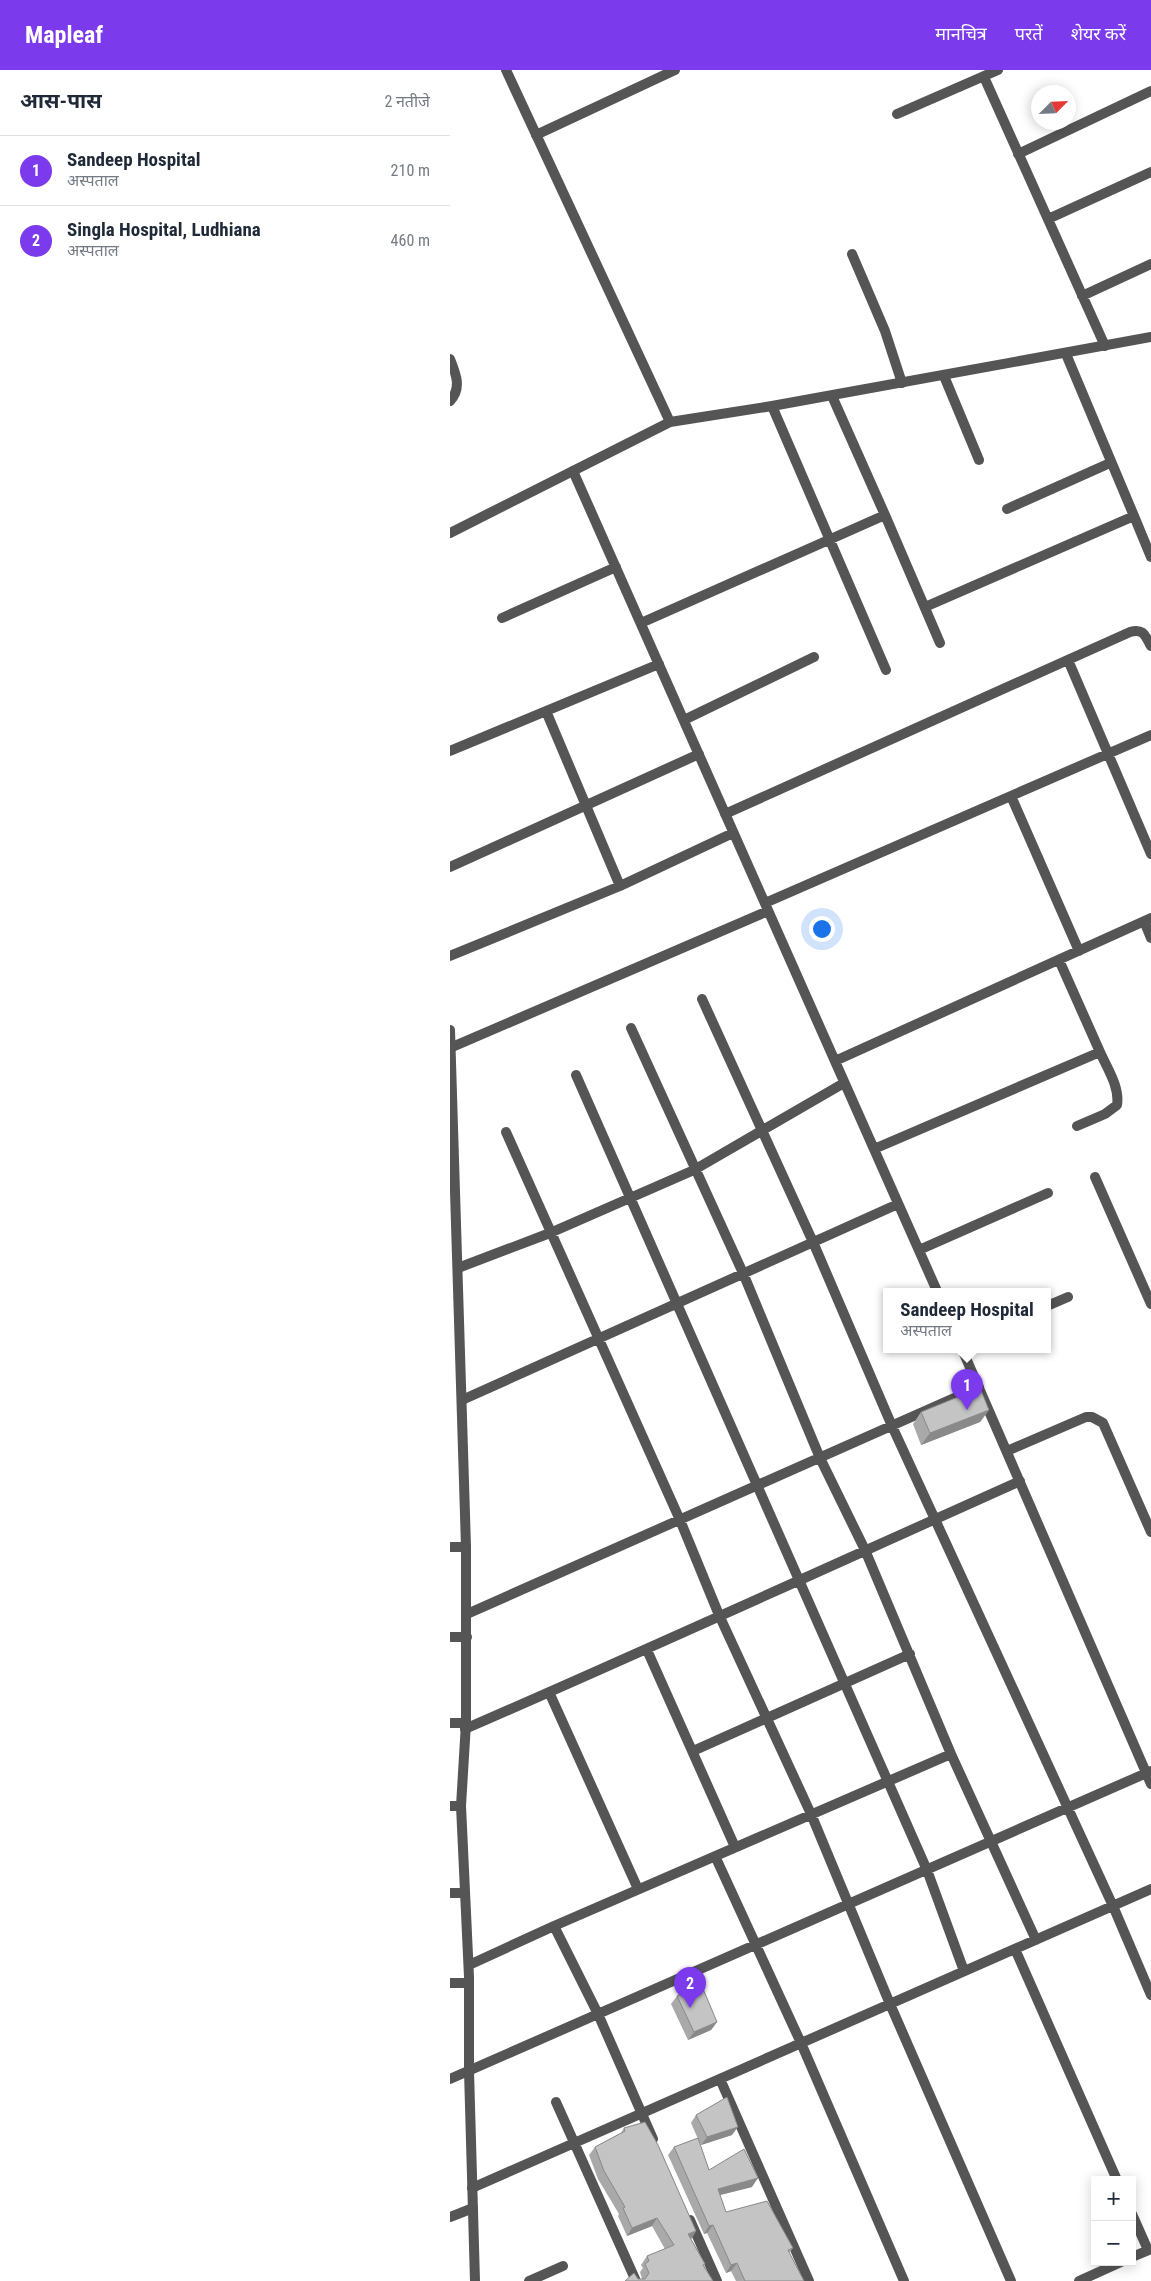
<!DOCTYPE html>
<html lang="hi">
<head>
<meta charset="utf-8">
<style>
  :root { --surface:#fff; --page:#f6f6f7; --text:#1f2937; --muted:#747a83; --line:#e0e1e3; --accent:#7c3aed }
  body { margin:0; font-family:"Roboto Condensed","Noto Sans Devanagari",sans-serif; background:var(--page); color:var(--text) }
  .controls { position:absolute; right:15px; bottom:15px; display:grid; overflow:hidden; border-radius:0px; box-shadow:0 2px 12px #0003 }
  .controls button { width:45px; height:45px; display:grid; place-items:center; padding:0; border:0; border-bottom:1px solid var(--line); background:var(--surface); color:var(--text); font:25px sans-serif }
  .compass { position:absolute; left:581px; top:15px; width:45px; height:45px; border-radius:50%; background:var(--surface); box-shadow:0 2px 12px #0003; rotate:66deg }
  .you { position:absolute; left:371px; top:858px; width:18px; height:18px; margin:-12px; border:4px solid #fff; border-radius:50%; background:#1a73e8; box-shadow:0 0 0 8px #1a73e833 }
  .badge { display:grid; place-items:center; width:32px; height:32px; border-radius:50%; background:var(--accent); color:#fff; font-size:16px; font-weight:700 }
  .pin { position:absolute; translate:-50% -41px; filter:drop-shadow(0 1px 2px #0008) }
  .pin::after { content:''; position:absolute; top:26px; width:18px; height:15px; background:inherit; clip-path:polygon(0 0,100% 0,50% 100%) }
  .popup { position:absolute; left:433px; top:1218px; width:168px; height:65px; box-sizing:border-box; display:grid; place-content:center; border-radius:0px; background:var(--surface); filter:drop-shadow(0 1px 4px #0005); font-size:16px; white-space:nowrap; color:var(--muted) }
  .popup b { font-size:19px; color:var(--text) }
  .popup::after { content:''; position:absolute; left:50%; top:100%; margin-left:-10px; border:10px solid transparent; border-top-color:var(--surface) }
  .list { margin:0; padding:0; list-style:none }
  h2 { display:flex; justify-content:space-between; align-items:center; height:65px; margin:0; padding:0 20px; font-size:21px }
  h2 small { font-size:16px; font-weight:400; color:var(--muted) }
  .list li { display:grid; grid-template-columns:32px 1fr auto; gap:15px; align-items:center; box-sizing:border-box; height:70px; padding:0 20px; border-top:1px solid var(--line) }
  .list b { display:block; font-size:19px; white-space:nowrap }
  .list p { margin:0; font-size:16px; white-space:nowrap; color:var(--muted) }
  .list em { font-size:16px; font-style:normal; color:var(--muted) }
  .map { position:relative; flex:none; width:701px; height:2211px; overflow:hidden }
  header { display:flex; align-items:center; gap:30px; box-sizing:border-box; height:70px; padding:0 25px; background:var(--accent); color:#fff }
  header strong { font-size:24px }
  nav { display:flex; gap:28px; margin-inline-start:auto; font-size:18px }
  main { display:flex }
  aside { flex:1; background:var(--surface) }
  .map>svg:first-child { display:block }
</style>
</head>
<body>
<header>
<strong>Mapleaf</strong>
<nav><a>मानचित्र</a><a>परतें</a><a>शेयर करें</a></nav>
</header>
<main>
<aside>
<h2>आस-पास<small>2 नतीजे</small></h2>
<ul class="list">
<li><span class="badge">1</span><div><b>Sandeep Hospital</b><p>अस्पताल</p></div><em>210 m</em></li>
<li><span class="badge">2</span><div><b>Singla Hospital, Ludhiana</b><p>अस्पताल</p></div><em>460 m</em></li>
</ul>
</aside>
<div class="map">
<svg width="701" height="2211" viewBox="0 0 701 2211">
  <rect width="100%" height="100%" fill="#fff"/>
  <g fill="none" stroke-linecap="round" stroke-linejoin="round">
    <path stroke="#555" stroke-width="10" d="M534,7L655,276
      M447,44L548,0
      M86,65L225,0
      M568,84L701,21
      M598,149L701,102
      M402,184L435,261L452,313
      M632,226L701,194
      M0,289C6,304 12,318 0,331
      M494,306L529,390
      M322,336L436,600
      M123,401L487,1221
      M557,439L660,393
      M435,445L490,573
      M684,446L701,487
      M475,537L684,446L616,284
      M52,548L166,497
      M191,553L435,445L382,326
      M618,590L701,784
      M234,650L364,587
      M0,681L209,594
      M561,726L629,881
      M275,744L680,562C693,558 695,565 701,576
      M0,797L249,684
      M170,816L283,763
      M315,833L701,665
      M694,851L701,868
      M0,886L170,816L96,641
      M252,929L363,1172L442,1356L663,1836L701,1925
      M181,958L293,1203L370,1388L415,1480L501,1684
      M0,978L318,841
      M385,991L701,848
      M126,1005L477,1800L514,1901
      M627,1056L655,1044L667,1035C670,1017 657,998 650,982
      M56,1062L230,1450L269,1545L361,1744L440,1934L561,2211
      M424,1079L650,982L609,890
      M645,1107L701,1234
      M469,1180L598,1123
      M8,1198L100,1163L244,1100L394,1013
      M597,1236L618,1227
      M512,1279L701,1714
      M12,1330L448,1134
      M557,1381L636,1347H642L653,1353L701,1462
      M0,1477H16
      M17,1544L529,1317
      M0,1567H17
      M197,1580L285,1777
      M99,1622L188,1819
      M0,1653H16
      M15,1659C201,1578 385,1494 570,1411
      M243,1681L460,1584
      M0,1736H11
      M265,1786L351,1973L454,2211
      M0,1823H15
      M104,1856L501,1684L586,1870
      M565,1879L667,2110
      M19,1895L104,1856L148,1944L203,2069
      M0,1913H19
      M0,2009L701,1701
      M270,2009L359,2211
      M106,2032L186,2211
      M22,2118L701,1819
      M682,2144L698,2180
      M0,2147L23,2138
      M240,2150L267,2211
      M682,2187L701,2179
      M79,2211L113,2196
      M629,2211L671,2192"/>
    <path stroke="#555" stroke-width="10" d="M56,0L220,352
      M0,463L220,352L322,336L701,267
      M0,960L16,1477V1653L11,1736L19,1907V2001L25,2211"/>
  </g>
  <path fill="#a9a9a9" d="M539,1340L530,1352L471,1375L463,1354L471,1342Z
    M227,1926L267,1952L261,1960L238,1970L221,1934Z
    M246,2045L282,2065L251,2075L249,2071L259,2100L302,2117L270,2125L276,2142L343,2178L339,2183L354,2211H286L281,2201L276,2203L257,2163L254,2164L218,2085L224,2077L248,2069L241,2053Z
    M195,2052L208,2075L246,2161L241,2169L255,2194L254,2196L263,2211H175L184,2203L188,2209H192L190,2202L193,2198L191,2195L197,2186L215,2179L202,2156L177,2166L168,2146L169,2144L148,2109L139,2085L145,2077L171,2063L174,2058Z"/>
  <path fill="#898989" d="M539,1340L530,1352L471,1375L480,1363Z
    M267,1952L261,1960L238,1970L244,1962Z
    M288,2057L282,2065L251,2075L257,2067Z
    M308,2108L302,2117L262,2127L268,2119Z
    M207,2148L202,2156L177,2166L182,2158Z
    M263,2155L257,2163L254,2164L259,2156Z
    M246,2161L241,2169L238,2164Z
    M287,2193L281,2201L276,2203L281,2195Z"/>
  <path fill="#c4c4c4" stroke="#898989" d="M530,1318L539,1340L480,1363L471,1342Z
    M251,1914L267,1952L244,1962L227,1926Z
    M277,2027L288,2057L257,2067L246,2045Z
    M195,2052L208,2075L246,2161L238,2164L255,2194L253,2195L263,2211H175L184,2203L188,2209H195L199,2203L195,2194L199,2191L197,2186L224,2175L207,2148L182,2158L173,2138L175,2137L154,2101L145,2077L175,2061L174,2058Z
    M248,2068L259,2100L294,2079L308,2108L268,2119L276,2142L317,2131L343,2178L338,2180L354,2211H295L287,2193L281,2195L263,2155L259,2156L224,2077Z"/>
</svg>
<div class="controls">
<button>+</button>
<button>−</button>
</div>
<svg class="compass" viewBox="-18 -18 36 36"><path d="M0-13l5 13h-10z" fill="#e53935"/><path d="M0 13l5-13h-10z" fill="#747a83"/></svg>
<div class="you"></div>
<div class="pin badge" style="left:517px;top:1340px">1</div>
<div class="popup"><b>Sandeep Hospital</b>अस्पताल</div>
<div class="pin badge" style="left:240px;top:1938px">2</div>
</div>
</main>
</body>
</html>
